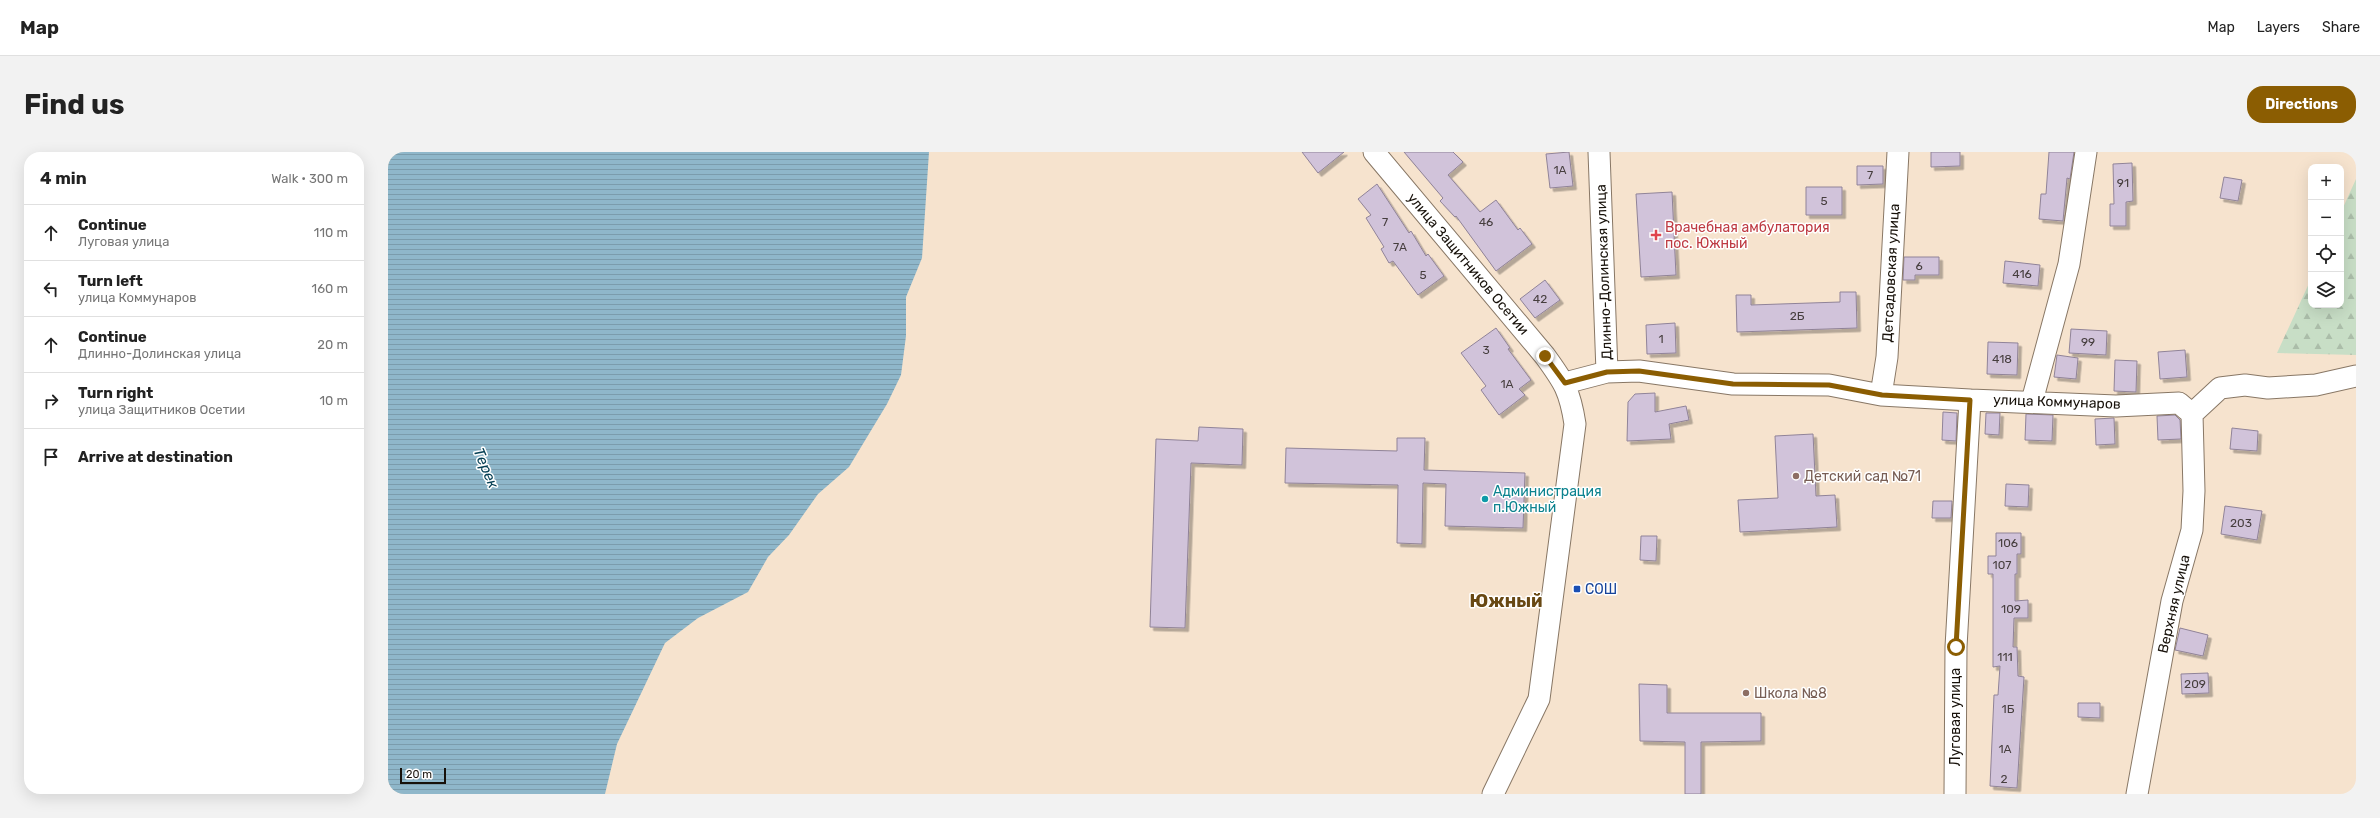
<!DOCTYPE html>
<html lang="en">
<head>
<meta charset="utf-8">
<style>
  :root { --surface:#fff; --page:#f2f2f2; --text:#222; --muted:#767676; --line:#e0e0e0; --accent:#8b5d02 }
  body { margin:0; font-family:Rubik,sans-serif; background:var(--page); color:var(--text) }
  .controls { position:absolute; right:12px; top:12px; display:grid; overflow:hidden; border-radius:8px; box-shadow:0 4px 16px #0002 }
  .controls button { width:36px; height:36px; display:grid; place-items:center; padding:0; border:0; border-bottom:1px solid var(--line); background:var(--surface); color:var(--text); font:20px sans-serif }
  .scale { position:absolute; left:12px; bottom:10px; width:46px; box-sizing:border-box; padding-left:4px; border:2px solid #17110a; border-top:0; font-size:11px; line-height:14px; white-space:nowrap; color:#17110a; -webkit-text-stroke:3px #fff; paint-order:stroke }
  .stop { position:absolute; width:12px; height:12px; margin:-9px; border:3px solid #8b5d02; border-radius:50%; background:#fff }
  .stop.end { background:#8b5d02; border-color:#fff; box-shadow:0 1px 4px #0008 }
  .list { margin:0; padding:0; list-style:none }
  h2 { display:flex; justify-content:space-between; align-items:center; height:52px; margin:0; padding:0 16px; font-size:17px }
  h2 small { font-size:13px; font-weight:400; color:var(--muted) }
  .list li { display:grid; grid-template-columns:26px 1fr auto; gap:12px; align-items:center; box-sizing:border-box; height:56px; padding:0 16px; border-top:1px solid var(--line) }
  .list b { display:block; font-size:15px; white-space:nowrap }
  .list p { margin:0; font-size:13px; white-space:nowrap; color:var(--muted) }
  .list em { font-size:13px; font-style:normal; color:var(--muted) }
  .icon { flex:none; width:22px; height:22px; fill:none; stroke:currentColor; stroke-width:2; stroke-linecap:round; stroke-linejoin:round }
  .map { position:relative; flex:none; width:1968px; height:642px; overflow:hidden; border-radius:16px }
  header { display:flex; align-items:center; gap:24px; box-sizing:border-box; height:56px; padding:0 20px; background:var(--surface); border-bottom:1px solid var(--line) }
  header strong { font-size:19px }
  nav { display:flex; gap:22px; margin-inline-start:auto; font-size:14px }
  .intro { display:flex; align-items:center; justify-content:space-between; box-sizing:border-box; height:96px; padding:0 24px }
  h1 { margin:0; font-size:28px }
  .button { padding:10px 18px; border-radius:16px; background:var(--accent); color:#fff; font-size:14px; font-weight:700 }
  main { display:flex; gap:24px; padding:0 24px }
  aside { flex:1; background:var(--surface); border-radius:16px; box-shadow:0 4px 16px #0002 }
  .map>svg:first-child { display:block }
</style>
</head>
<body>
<header>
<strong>Map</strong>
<nav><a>Map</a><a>Layers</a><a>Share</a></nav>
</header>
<div class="intro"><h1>Find us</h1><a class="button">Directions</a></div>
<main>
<aside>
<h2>4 min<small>Walk · 300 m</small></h2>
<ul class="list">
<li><svg class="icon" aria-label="ahead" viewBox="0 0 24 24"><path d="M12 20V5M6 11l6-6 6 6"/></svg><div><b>Continue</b><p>Луговая улица</p></div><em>110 m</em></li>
<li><svg class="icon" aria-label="left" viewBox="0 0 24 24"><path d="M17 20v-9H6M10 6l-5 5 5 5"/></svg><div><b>Turn left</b><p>улица Коммунаров</p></div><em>160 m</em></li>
<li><svg class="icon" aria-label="ahead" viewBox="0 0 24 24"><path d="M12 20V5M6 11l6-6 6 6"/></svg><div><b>Continue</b><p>Длинно-Долинская улица</p></div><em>20 m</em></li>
<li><svg class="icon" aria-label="right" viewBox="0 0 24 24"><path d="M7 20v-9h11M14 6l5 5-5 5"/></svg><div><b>Turn right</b><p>улица Защитников Осетии</p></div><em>10 m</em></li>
<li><svg class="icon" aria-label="arrive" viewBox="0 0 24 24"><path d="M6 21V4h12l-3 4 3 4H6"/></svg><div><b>Arrive at destination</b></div></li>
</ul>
</aside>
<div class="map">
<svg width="1968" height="642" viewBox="0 0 1968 642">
  <defs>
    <pattern id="forest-firs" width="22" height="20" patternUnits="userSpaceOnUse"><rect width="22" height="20" fill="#c8dec6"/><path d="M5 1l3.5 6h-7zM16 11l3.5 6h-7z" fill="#abbda9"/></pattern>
    <pattern id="water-rules" width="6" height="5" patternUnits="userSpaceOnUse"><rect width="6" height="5" fill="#8fb7ca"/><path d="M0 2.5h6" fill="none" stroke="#7b9cac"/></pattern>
    <filter id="shadow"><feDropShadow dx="3.5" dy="3.5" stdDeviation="0" flood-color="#0004"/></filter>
  </defs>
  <rect width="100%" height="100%" fill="#f6e3ce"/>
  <path fill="url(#forest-firs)" d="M1968,27V203L1889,201L1923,127V153H1953V60Z"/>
  <path fill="url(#water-rules)" d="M0,0H541L534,106L518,145V184L513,223L499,252L461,315L430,342L401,383L380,405L360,440L310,466L277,491L229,592L217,642H0Z"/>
  <path fill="#d1c3da" stroke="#908398" filter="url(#shadow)" d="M914,0H956L930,21Z
    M1016,0H1065L1075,10L1060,23L1092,60L1108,48L1130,78L1132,76L1144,92L1108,119L1068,64L1067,65L1052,49L1055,46Z
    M1181,0L1185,34L1162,36L1158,2Z
    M1543,0H1572V14L1543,15Z
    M1661,0H1686L1682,27L1679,26L1675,69L1651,67L1653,42H1658Z
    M1744,11L1745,49L1738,50V74H1722V52H1726L1725,12Z
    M1469,14H1495V32L1469,33Z
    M1836,25L1854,28L1850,49L1832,46Z
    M989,32L1021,81L1023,79L1038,104L1040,102L1056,124L1030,143L1005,109L1001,111L993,97L996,95L978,66L983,63L970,47Z
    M1418,35H1454V63H1418Z
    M1284,40L1288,123L1253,125L1248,42Z
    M1516,105H1551V123H1527V128H1515Z
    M1617,109L1652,113L1650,134L1615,131Z
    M1157,128L1172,148L1147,166L1132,147Z
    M1452,140H1468L1469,176L1349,180L1348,143H1363V153L1452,150Z
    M1287,171L1288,201L1259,202L1258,173Z
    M1108,176L1122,196L1120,197L1143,228L1131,237L1137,243L1111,263L1093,238L1098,234L1073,201Z
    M1683,177L1719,179L1718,203L1681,201Z
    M1600,190L1630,191L1629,223L1599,222Z
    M1797,198L1799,225L1772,227L1770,200Z
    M1669,203L1690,206L1688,227L1666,225Z
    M1727,208L1749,209L1748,240L1726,239Z
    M1267,241V260L1298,254L1301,268L1281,272L1283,287L1239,289L1240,250L1247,242Z
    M1555,260L1569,261L1568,289L1554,288Z
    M1598,261H1612L1611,283L1597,282Z
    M1638,262L1665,263L1664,289L1637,288Z
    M1787,263L1792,268L1793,287L1770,288L1769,264Z
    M1726,266L1727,292L1708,293L1707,267Z
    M811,275L855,277L854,313L803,311L797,476L762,475L768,287L810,289Z
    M1844,276L1870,279L1869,299L1842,297Z
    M1425,282L1428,344L1447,343L1449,375L1352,380L1350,348L1390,346L1387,284Z
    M1009,286H1037L1036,318L1137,321L1135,376L1057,374L1058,332L1035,331L1034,392L1009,391L1010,333L897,331L898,296L1009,299Z
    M1618,332L1641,333L1640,355L1617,354Z
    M1545,349H1564L1563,366H1544Z
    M1837,354L1874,359L1869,388L1833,382Z
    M1608,381H1633V402H1629V422H1627V449L1640,448V466H1626L1625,495H1629L1630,524L1636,525L1629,636L1602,634L1606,543H1610L1612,514L1605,515V422H1600V404H1608Z
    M1253,384H1269L1268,409L1252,408Z
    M1792,476L1820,483L1815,504L1787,498Z
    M1820,521L1821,541L1794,542L1793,522Z
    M1251,532L1279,533V561H1373V589L1313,590V642H1297V590L1252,589Z
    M1690,551H1712V566L1690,565Z"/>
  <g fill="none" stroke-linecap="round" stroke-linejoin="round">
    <defs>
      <path id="minor" d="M986,0L1157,204C1176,230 1182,239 1187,272L1151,547L1105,642
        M1219,220L1251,219L1345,232L1441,233L1493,243L1582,248L1728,254L1791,251L1804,262
        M1177,231L1219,220L1211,0
        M1493,243L1499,205L1510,0
        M1644,249L1681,112L1698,0
        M1804,262L1832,236L1857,233L1880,236L1928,233L1968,224
        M1567,642L1568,495L1582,248
        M1749,642L1784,449L1804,378L1806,339L1804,262"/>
    </defs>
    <use href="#minor" stroke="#887765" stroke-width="23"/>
    <use href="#minor" stroke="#fff" stroke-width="21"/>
  </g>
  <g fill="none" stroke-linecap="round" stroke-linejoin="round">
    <path stroke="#8b5d02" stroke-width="5" d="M1157,204L1177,231L1219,220L1251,219L1345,232L1441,233L1494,243L1582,248L1568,495"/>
  </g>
  <path fill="#e0444e" stroke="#fff" stroke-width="1.5" d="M1266 77h4v4h4v4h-4v4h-4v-4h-4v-4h4z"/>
  <g fill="#8d6e63" stroke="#fff" stroke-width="1.5">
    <circle cx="1408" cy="324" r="4"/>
    <circle cx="1358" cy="541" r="4"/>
  </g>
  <circle fill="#0f9aa8" stroke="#fff" stroke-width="1.5" cx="1097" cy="347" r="4"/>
  <rect fill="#1a4fb4" stroke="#fff" stroke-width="1.5" x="1185" y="433" width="8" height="8" rx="2"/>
  <g text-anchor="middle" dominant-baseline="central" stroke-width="3" stroke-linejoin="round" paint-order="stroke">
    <g font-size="12" fill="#463e3e">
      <text x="1172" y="18">1А</text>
      <text x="1482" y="23">7</text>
      <text x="1735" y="31">91</text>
      <text x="1436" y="49">5</text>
      <text x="997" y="70">7</text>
      <text x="1098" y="70">46</text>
      <text x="1012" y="95">7А</text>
      <text x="1531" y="114">6</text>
      <text x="1634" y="122">416</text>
      <text x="1035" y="123">5</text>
      <text x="1152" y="147">42</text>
      <text x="1409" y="164">2Б</text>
      <text x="1273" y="187">1</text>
      <text x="1700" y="190">99</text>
      <text x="1098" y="198">3</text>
      <text x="1614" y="207">418</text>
      <text x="1119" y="232">1А</text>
      <text x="1853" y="371">203</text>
      <text x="1620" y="391">106</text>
      <text x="1614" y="413">107</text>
      <text x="1623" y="457">109</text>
      <text x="1617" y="505">111</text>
      <text x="1807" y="532">209</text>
      <text x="1620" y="557">1Б</text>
      <text x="1617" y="597">1А</text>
      <text x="1616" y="627">2</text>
    </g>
    <g font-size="14" fill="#be3a42" stroke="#fff" text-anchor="start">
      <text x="1277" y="75">Врачебная амбулатория<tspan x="1277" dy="16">пос. Южный</tspan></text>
    </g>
    <g font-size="14" fill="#17110a" stroke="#fff">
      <text transform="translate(1080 112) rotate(50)">улица Защитников Осетии</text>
      <text transform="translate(1216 120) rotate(-92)">Длинно-Долинская улица</text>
      <text transform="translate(1503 121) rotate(-87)">Детсадовская улица</text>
      <text transform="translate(1669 250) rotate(2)">улица Коммунаров</text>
      <text transform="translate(1786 452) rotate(-77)">Верхняя улица</text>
      <text transform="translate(1567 565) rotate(-90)">Луговая улица</text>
    </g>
    <g font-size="14" fill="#785e54" stroke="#fff" text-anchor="start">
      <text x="1416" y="324">Детский сад №71</text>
      <text x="1366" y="541">Школа №8</text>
    </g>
    <g font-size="14" fill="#0d838f" stroke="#fff" text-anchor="start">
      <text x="1105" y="339">Администрация<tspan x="1105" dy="16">п.Южный</tspan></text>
    </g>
    <g font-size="14" fill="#164399" stroke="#fff" text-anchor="start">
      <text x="1197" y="437">СОШ</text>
    </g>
    <g font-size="15" font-style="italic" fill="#053f54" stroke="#fff">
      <text transform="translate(98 316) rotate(67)">Терек</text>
    </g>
    <g font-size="18" font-weight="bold" fill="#684813" stroke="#fff">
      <text x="1118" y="449">Южный</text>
    </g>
  </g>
</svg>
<div class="controls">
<button>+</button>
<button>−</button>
<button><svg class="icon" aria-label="locate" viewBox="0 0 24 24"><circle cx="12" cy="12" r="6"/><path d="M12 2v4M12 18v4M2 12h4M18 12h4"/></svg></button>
<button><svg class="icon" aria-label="layers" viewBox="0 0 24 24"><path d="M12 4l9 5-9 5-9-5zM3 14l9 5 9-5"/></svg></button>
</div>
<div class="scale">20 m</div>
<div class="stop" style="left:1568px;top:495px"></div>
<div class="stop end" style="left:1157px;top:204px"></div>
</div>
</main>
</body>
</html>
